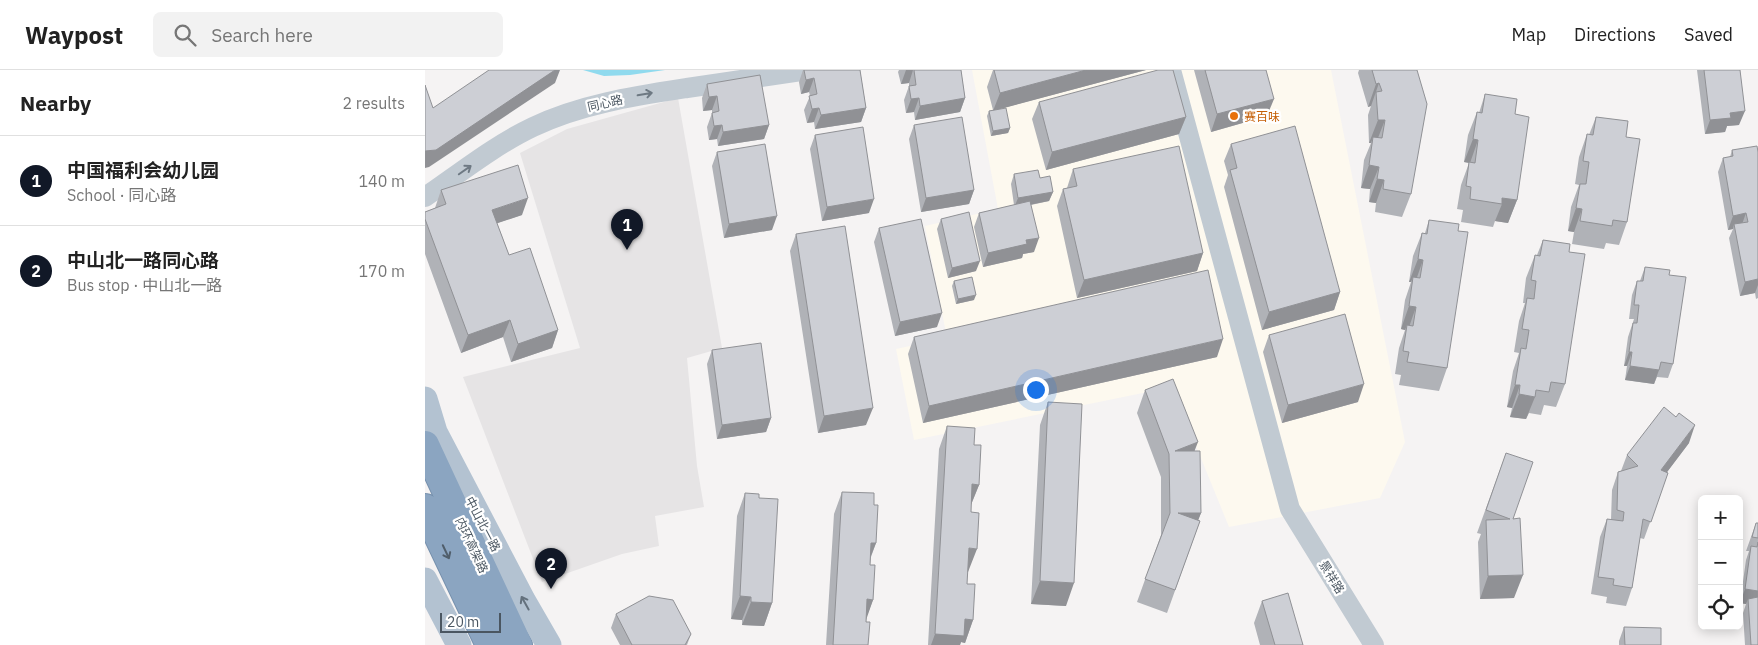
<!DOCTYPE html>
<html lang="en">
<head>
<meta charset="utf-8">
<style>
  :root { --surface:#fff; --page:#f2f2f2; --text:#222; --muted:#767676; --line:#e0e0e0; --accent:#111827 }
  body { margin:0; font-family:"IBM Plex Sans","Noto Sans SC",sans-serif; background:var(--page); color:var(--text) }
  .controls { position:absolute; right:15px; bottom:15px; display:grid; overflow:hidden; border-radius:8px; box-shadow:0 2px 12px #0003 }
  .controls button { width:45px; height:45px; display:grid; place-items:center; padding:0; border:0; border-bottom:1px solid var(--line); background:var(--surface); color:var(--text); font:25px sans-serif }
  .scale { position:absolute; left:15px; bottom:12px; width:61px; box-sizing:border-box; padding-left:5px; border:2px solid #4a5661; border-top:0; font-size:14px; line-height:18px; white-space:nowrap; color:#4a5661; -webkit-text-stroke:4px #fff; paint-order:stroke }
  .you { position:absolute; left:610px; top:319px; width:18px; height:18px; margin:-12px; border:4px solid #fff; border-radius:50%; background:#1a73e8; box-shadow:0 0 0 8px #1a73e833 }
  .badge { display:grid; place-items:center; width:32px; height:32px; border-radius:50%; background:var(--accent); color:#fff; font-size:16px; font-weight:700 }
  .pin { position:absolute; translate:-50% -41px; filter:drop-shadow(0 1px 2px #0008) }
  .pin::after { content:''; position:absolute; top:26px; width:18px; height:15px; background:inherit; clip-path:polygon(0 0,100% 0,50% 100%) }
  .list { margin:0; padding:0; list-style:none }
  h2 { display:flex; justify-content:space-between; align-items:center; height:65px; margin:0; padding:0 20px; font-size:21px }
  h2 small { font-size:16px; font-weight:400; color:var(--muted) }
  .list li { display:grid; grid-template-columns:32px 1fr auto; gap:15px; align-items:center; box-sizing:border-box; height:90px; padding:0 20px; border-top:1px solid var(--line) }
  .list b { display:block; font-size:19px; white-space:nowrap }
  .list p { margin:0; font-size:16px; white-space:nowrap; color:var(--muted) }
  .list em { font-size:16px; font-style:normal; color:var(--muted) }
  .icon { flex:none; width:28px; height:28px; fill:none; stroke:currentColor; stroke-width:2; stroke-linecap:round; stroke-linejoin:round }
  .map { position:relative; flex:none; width:1333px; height:575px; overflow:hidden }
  header { display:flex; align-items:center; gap:30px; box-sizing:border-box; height:70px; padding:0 25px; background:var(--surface); border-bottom:1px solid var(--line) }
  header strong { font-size:24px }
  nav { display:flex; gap:28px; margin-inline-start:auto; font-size:18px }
  .search { width:350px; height:45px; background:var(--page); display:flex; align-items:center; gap:12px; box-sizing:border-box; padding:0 18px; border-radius:8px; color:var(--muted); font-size:19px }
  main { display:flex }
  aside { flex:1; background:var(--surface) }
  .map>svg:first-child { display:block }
</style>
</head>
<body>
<header>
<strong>Waypost</strong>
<div class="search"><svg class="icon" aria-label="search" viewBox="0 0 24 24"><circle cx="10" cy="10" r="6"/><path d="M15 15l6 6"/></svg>Search here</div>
<nav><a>Map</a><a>Directions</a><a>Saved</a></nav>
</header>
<main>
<aside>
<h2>Nearby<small>2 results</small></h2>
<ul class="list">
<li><span class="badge">1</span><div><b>中国福利会幼儿园</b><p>School · 同心路</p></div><em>140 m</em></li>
<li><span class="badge">2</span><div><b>中山北一路同心路</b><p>Bus stop · 中山北一路</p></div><em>170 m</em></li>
</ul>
</aside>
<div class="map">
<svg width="1333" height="575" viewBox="0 0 1333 575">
  <rect width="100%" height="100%" fill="#f5f3f3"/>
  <path fill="#fdf9ef" d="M547,0H906L980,372L955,428L804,457L747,317L489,370L471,279L522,268L500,156L573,139Z"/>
  <path fill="#e6e4e5" d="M253,28L297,278L262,288L272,396L279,437L230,446L234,476L197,484L117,512L38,307L155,278L95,83L142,59Z"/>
  <path fill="#90daee" d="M158,0H240L205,5L179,6Z"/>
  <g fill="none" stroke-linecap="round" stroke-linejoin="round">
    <defs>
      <path id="highway" d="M0,375L93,575
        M0,438L65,575"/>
    </defs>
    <use href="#highway" stroke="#7690ad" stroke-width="30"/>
    <path stroke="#c1cad2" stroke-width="20" d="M746,0L865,439L949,575
      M0,127C35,103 70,75 108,57C156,34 210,26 262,18C302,12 342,6 383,0"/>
    <path stroke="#b3c2d1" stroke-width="25" d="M0,329L10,362L98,530L124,575
      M0,510L34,575"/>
    <use href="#highway" stroke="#8ba5c1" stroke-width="28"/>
  </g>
  <path fill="#b0b2b7" d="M378,0H435L441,38L436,52L390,59L389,52L382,53L379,40L385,26L384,22L376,24L374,12Z
    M474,0H536L540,28L535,42L490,50L489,42L481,43L479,30L484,16V13L476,14L473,2Z
    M568,0H721L574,39L585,58L583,63L566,66L562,46L564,41L568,40L562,17Z
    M769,0H841L842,46L786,62Z
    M934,0H992L986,124L977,147L950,142L951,133L944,132L945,119L936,118L939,90L946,73H944L943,45L946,36L943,37L933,3Z
    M1272,0H1315L1314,55L1302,56L1300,62L1280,64Z
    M282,14L344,55L339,69L293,76L292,69L284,70L282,57L287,43V40L278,41L277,28Z
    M1060,24L1090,44L1092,130L1083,153L1070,151L1068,157L1036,152L1038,140L1032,139L1036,115L1044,93L1039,92L1043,65L1052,42L1054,43Z
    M614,32L761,47L754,64L621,100L607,49Z
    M1171,47L1201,67L1202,152L1194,175L1181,173L1179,179L1147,174L1149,162L1143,161L1146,137L1154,115L1150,114L1154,87L1162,64L1164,65Z
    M489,55L549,120L544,134L496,142L484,69Z
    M390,65L444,143L397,151L385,79Z
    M806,74L915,222L909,240L837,260L799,117L803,105L799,91Z
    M1307,80L1333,82V228L1331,229L1330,223L1315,226L1304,168L1308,159L1303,160L1293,102L1298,88L1305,87Z
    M292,82L347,160L299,168L287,96Z
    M648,99L778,183L772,201L652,228L632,136L638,119L642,118Z
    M589,104L615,108L628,122L624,131L606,135L609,182L598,184L597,188L558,197L549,157L554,143L589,135L586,114Z
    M16,120L97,145L72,153L84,185L133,260L127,278L86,292L78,267L36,283L0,184V142L10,138Z
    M516,149L551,201L523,208L512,159Z
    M1004,150L1033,161L1022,298L1014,321L974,315L976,305L970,304L974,278L980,260L976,259L980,230L986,212H984L988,186L997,163H1000Z
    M454,158L512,257L470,266L449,172Z
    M371,164L441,355L393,363L365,181Z
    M1118,170L1144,182L1140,314L1131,337L1119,335L1116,345L1104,343L1101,349L1085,347L1087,338L1082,337L1088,301L1094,283L1089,282L1094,251L1100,233H1098L1101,208L1110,185H1112Z
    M1220,197L1244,205L1248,294L1243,308L1232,307L1229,314L1200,310L1202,296H1199L1203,267L1209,249H1204L1207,225L1212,211H1215Z
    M529,211L549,230L531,234L527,216Z
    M844,265L933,332L857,353L838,282Z
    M489,267L792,287L498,353L483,284Z
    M287,280L346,348L341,362L292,369L282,294Z
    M720,320L770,381L776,443L773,450L775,451L742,543L712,532L736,465V407L712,343Z
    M623,332L641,536L606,534L615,355Z
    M522,356L549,375L554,415L546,435L543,502H542V514L548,550L540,573L536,572L535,575H503L514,379Z
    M1264,373L1242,402L1243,403L1219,469L1215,468L1207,518L1201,536L1181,533L1182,527L1166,524L1175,467L1182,449L1186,450L1187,420L1193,402L1196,401L1202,385Z
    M1081,383L1088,449L1089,528L1055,529L1053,472L1056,464L1052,463Z
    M417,422L449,435L451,473L446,487L445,495L448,530L441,548L443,575H401L409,444Z
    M320,423L334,428L347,533L339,556L317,555V550L306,549L312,446Z
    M1331,453H1333V575H1320L1318,543L1321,534L1315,533L1321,490L1324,481H1321Z
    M837,531L878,575H835L829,553Z
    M191,544L266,564L262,575H195L186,558Z
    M1199,557L1236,575H1194V571Z"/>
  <path fill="#909195" d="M130,0H135L130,13L4,97L0,98V81Z
    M481,0H488L484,13L476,14Z
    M661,0H721L568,41L575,23Z
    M389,8L384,22L376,24L381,10Z
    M954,13L946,36L943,37L951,14Z
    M292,26L287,40L278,41L284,27Z
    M494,28L489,42L481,43L486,29Z
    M540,28L535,42L490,50L495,36Z
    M849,29L842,46L786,62L792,44Z
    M394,38L389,52L382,53L387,39Z
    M441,38L436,52L390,59L396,45Z
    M1320,41L1314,55L1302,56L1300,62L1280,64L1285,50L1305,43Z
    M761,47L754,64L621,100L627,82Z
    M953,50H960L951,73L948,67L946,73H944Z
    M297,55L292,69L284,70L289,56Z
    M344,55L339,69L293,76L298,62Z
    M585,58L583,63L566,66L568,61Z
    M1048,69L1053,70L1045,93L1039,92Z
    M944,95L954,97L945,119L936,118Z
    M952,109L959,110L951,133L944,132Z
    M549,120L544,134L496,142L501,128Z
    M628,122L624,131L589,138L593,128Z
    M103,128L97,145L61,157L67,140Z
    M1077,128L1092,130L1083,153L1070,151L1077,134Z
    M449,129L444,143L397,151L402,137Z
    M1151,138L1157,139L1149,162L1143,161Z
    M1321,143L1316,157L1309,154L1308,159L1303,160L1308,146Z
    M352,146L347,160L299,168L304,154Z
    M614,168L609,182L598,184L597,188L558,197L563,183L601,170Z
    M778,183L772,201L652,228L659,210Z
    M993,189L998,190L990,213L988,207L986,212H984Z
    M555,191L551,201L523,208L527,198Z
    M1333,209V215L1330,223L1315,226L1320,212Z
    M915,222L909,240L837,260L844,242Z
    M551,225L549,230L531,234L533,229Z
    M984,236L991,237L983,260L982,255L980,260L976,259Z
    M517,243L512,257L470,266L475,252Z
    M85,250L78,267L36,283L43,265Z
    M133,260L127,278L86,292L93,274Z
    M798,269L792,287L498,353L504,336Z
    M1204,282H1207L1202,296H1199Z
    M1205,296L1234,300L1229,314L1200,310Z
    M939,314L933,332L857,353L863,335Z
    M1090,315H1095L1087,338L1082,337Z
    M1094,324L1110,327L1101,349L1085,347Z
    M448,338L441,355L393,363L399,346Z
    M346,348L341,362L292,369L297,355Z
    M1270,355L1264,373L1230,418L1236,400Z
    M773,372L764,395L750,381Z
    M547,414L554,415L545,437Z
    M753,443H776L767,466Z
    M446,473H451L442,496Z
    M544,478L552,479L543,502L535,501Z
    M1098,505L1089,528L1055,529L1063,506Z
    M615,511L649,513L641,536L606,534Z
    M1320,519L1333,521V527L1330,535L1323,529L1321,534L1315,533Z
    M315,526L326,527L317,550L306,549Z
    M442,529L448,530L440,553Z
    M326,532L347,533L339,556L317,555Z
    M540,549L548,550L540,573L536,572L535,575H506L510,564Z"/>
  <path fill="#cdcfd5" stroke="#909195" d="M64,0H130L11,80L0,81V15L8,38Z
    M379,0H435L441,38L396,45L394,38L387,39L384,26L392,24L389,8L381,10Z
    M489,0H536L540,28L495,36L494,28L486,29L484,16L491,15Z
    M569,0H661L575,23Z
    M733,0H748L761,47L627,82L614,32Z
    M780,0H841L849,29L792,44Z
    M947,0H992L1002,34L986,124L958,119L959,110L952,109L954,97L944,95L948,67L957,68L960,50H953L951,22L957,21L954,13L951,14Z
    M1279,0H1315L1320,41L1305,43L1306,48L1285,50Z
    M335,5L344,55L298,62L297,55L289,56L287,43L294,41L292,26L284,27L282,14Z
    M1060,24L1092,29L1090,44L1104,47L1092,130L1077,128V134L1045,129L1046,117L1041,116L1044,92L1050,93L1053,70L1048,69L1052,42L1057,43Z
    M581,38L585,58L568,61L564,41Z
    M537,47L549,120L501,128L489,55Z
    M1171,47L1203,51L1201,67L1215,69L1202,152L1188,150L1187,156L1155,151L1157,139L1151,138L1155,114H1161L1164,92L1158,91L1162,64L1168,65Z
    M870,56L915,222L844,242L805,100L812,98L806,74Z
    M438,57L449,129L402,137L390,65Z
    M340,74L352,146L304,154L292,82Z
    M754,76L778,183L659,210L638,119L652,116L648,99Z
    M1332,76L1333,82V209L1320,212L1309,154L1323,152L1321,143L1308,146L1298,88L1308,86L1307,80Z
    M93,95L103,128L67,140L84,185L105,178L133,260L93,274L85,250L43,265L0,149V142L21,134L16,120Z
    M613,100L615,108L625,106L628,122L593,128L589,104Z
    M605,131L614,168L601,170L602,174L563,183L554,143Z
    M544,142L555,191L527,198L516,149Z
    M496,149L517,243L475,252L454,158Z
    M1004,150L1034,154L1033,161L1043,162L1022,298L982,292L984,282L978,281L982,255L988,256L991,237L984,236L988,207L995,208L998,190L993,189L997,163L1002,164Z
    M420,156L448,338L399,346L371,164Z
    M1118,170L1145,174L1144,182L1160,184L1140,314L1126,312L1124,322L1111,320L1110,327L1094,324L1095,315H1090L1096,278L1101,279L1104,260L1097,259L1102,228L1109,229L1111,211L1106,210L1110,185L1115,186Z
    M1220,197L1245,200L1244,205L1261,207L1248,294L1236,292L1234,300L1205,296L1207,282H1204L1208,253H1212L1214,235H1209L1212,211H1218Z
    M783,200L798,269L504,336L489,267Z
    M547,207L551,225L533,229L529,211Z
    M920,244L939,314L863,335L844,265Z
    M336,273L346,348L297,355L287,280Z
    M748,309L773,372L750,381H775L776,443H753L775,451L750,520L720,509L745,443L744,384L720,320Z
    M623,332L657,334L649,513L615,511Z
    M1239,337L1251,347L1254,343L1270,355L1236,400L1243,403L1226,452L1218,449L1207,518L1188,515L1189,509L1173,507L1182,449L1198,451L1199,442L1192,440L1193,402L1213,396L1202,385Z
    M522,356L550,358L549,375H556L554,415L547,414L546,442L554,443L552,479L544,478L542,514H550L548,550L540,549L539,566L510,564Z
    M1081,383L1108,392L1088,449L1095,448L1098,505L1063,506L1061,450L1085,449L1061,440Z
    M417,422L449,423V435H453L451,473H446L445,495H450L448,530L442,529L441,552H445L443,575H408Z
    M320,423L334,424V428L353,429L347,533L326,532V527L315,526Z
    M1331,453H1333V468L1327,467Z
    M1333,472V521L1320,519L1326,476L1332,477Z
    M863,523L878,575H850L837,531Z
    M224,526L248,530L266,564L260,575H207L191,544Z
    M1333,527V575H1326L1323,529Z
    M1199,557L1236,558V575H1200Z"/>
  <defs><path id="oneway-shaft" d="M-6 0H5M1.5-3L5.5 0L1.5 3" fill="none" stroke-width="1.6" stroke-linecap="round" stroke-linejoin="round" transform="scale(1.25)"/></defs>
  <g stroke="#6e7983">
    <use href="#oneway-shaft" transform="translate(220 24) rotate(-10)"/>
    <use href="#oneway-shaft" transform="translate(40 100) rotate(-35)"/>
  </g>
  <use stroke="#505e6b" href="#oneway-shaft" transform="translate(21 482) rotate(65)"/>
  <use stroke="#64717d" href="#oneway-shaft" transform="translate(100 533) rotate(-119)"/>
  <circle fill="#e8710a" stroke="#fff" stroke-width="2" cx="809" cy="46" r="5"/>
  <g text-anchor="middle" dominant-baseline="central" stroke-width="4.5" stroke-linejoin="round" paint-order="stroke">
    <g font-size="12" fill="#4a5661" stroke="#fff">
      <text transform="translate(180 33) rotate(-13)">同心路</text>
      <text transform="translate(58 454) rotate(62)">中山北一路</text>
      <text transform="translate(47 475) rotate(65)">内环高架路</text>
      <text transform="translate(907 507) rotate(58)">景祥路</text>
    </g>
    <g font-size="12" fill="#c56008" stroke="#fff" text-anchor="start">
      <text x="819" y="46">赛百味</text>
    </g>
  </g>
</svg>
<div class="controls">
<button>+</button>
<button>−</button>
<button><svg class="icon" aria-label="locate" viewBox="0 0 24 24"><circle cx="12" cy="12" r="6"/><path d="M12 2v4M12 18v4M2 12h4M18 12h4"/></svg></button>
</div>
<div class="scale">20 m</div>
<div class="you"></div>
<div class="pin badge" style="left:202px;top:180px">1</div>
<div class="pin badge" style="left:126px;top:519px">2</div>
</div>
</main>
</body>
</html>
